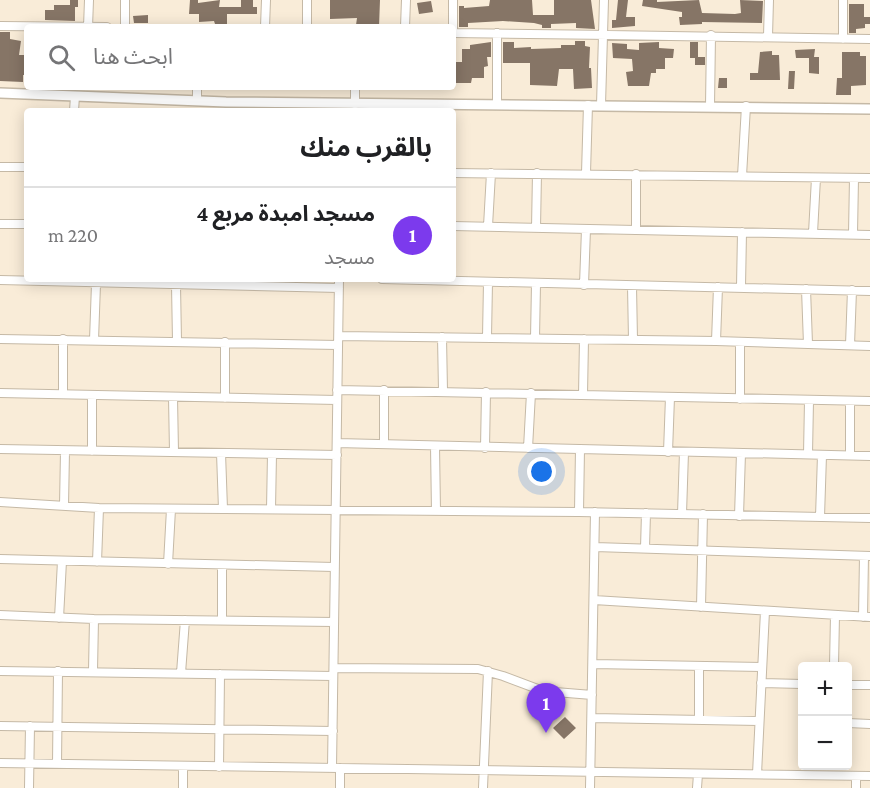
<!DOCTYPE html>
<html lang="ar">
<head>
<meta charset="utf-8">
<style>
  :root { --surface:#fff; --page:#f6f6f6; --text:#202124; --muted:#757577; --line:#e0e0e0; --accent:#7c3aed }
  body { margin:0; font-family:"Crimson Pro","Noto Sans Arabic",serif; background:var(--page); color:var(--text); direction:rtl }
  .controls { position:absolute; right:18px; bottom:18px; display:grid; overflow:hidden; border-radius:6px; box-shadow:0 3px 15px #0003 }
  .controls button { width:54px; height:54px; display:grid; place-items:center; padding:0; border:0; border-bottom:2px solid var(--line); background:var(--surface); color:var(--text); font:30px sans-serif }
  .you { position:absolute; left:542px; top:472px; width:21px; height:21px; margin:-15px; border:4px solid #fff; border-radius:50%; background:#1a73e8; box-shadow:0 0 0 9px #1a73e833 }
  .badge { display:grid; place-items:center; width:39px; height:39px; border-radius:50%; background:var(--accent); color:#fff; font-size:20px; font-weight:700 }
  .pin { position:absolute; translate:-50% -50px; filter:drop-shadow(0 2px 3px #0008) }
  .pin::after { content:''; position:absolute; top:32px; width:21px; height:18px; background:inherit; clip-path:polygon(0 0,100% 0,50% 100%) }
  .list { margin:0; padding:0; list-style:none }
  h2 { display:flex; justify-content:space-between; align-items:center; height:78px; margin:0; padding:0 24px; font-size:26px }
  h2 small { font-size:20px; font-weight:400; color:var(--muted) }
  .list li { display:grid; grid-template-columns:39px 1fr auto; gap:18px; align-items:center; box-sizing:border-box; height:96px; padding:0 24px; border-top:2px solid var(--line) }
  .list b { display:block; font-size:22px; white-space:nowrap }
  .list p { margin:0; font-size:20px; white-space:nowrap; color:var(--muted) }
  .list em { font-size:20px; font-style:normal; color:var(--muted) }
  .icon { flex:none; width:33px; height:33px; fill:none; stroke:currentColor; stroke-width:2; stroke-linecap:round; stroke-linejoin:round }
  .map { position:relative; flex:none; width:870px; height:788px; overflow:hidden; direction:ltr }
  .search { position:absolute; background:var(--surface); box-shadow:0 3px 15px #0003; left:24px; top:24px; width:432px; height:66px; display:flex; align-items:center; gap:15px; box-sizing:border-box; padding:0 21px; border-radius:6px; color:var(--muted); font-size:22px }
  .panel { position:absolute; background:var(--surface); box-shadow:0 3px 15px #0003; left:24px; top:108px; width:432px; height:174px; border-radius:6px; direction:rtl }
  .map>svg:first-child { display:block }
</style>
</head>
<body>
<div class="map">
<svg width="870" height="788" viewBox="0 0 870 788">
  <rect width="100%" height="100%" fill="#f9ecd8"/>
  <path fill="#867566" d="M70,0H78V7H75V21L45,20V10H54V5H70Z
    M190,0H198V3L220,0L219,7H241V0H253V7H257V14H227V24H215L214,21L199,22V14H189Z
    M330,0H380L379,27L356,25L357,18L330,19Z
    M490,0H532L533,15H554V0H591L595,29L576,28V23L551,24V28H542V25L534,23L503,21L468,23V27H459V6H464V8L489,6Z
    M618,0H628L626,17H635V26L612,28V20H616Z
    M643,0H657V2L699,0L702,13L735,14L741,13L740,0L763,1L762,23L702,22V24L680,25L679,17H682V12L642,6Z
    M431,1L433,12L419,14L417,3Z
    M849,4H864V17H870V24H865V28L856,29V33H849Z
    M148,15V23H134L133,16Z
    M0,32H10V39L21,41L19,55H24V65H27V75H23V82L0,81Z
    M575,41H585V46L590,47L589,68H591L592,88L574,89L573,69H559L557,86L530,85V63H503V42H514V48L531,47V49L561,48V45H575Z
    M491,42V57H487L488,66L484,67V78H472L471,83H453V62H462V49H470V45Z
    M659,42V48L674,49L673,58H665V69H656V73H651L649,86H628L626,72L633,71L632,59L613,58L612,43L627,44V49L639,50V43Z
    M690,42H698V57H705V65H695V58H690Z
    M815,49L814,57H819V74L809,73V58H796L795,50Z
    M772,51V55H779L780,80H750V73H758L760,52Z
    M842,52H860V56H866V85L851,86V95H836L837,78H842Z
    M789,71H795L794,89H788Z
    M719,78H727V88H718Z
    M565,717L576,728L564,739L553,728Z"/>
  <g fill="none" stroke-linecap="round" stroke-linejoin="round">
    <defs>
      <path id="minor" d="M453,0V33
        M0,26L107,27
        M88,27L89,0
        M125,27V0
        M265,27L266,0
        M307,27V0
        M405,27L406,0
        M453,33C592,35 731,36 870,39
        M497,33V105
        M768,36L769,0
        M843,39V0
        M355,87V104
        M197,101V87
        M601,105L604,0
        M710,106L711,35
        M74,111L75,96
        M0,167H27
        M453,173L870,178
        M586,173L588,105
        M636,174V230
        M742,176L746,106
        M0,224H27
        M453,226L870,235
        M488,226L491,173
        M536,228L537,173
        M813,233L816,178
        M853,234L854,178
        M382,279L870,291
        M0,280L339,288
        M176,285L177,341
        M584,285L586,229
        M632,286L633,340
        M741,287L742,232
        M806,289L808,344
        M339,336L716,341L870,346
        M442,337L443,391
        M487,337L488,282
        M535,338L536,284
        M0,339L338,345
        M63,339V394
        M94,340L96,284
        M716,341L718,287
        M850,345L852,290
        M337,390L870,401
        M384,390V444
        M0,393L337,400
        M583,395L584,339
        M173,397L174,452
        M225,398V342
        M740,399V342
        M337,443L870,456
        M435,446L436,511
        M485,448L486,392
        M528,448L531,393
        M0,449L337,455
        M92,451V395
        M668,452L670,397
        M221,453L223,509
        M808,454L809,401
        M850,455V401
        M0,502L99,508L579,512L870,518
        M64,506L65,451
        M271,509L272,454
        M579,512L580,449
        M682,514L684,452
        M739,516L741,453
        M820,517L822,455
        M595,547L870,556
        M645,548L646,513
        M0,559L334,567
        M97,562L99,508
        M168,564L171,509
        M594,600L870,617
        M701,607L703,514
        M0,615L94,619L334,622
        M863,617L864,556
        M59,618L62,561
        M222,620V566
        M593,664L762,667
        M834,666L835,615
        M334,668L478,669L503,676L543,691L592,695
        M0,671L333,676
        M93,671L94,619
        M181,673L185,620
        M761,683L802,684
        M848,685H870
        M592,718L759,721
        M699,720V666
        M848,723L870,724
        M0,726L333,731
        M0,763L870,776
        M57,764L58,671
        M219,767L220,674
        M332,768L339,279
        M340,768V788
        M757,774L765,611
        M29,788L30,726
        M183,788V766
        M483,788L488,671
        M590,788L595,512
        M697,788L698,774
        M856,788V776"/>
      <path id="tertiary" d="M0,93L226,102L870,109"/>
    </defs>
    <use href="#minor" stroke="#c5b9a6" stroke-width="10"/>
    <use href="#tertiary" stroke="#c5b9a6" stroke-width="12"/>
    <use href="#minor" stroke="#fff" stroke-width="8"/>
    <use href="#tertiary" stroke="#fff" stroke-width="9"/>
  </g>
</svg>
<div class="controls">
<button>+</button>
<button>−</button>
</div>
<div class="you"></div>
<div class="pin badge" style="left:546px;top:733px">1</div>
<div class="search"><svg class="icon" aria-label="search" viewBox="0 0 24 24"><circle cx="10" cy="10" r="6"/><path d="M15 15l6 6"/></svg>ابحث هنا</div>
<section class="panel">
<h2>بالقرب منك<small></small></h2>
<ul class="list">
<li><span class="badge">1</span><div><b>مسجد امبدة مربع 4</b><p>مسجد</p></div><em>220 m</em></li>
</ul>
</section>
</div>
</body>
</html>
